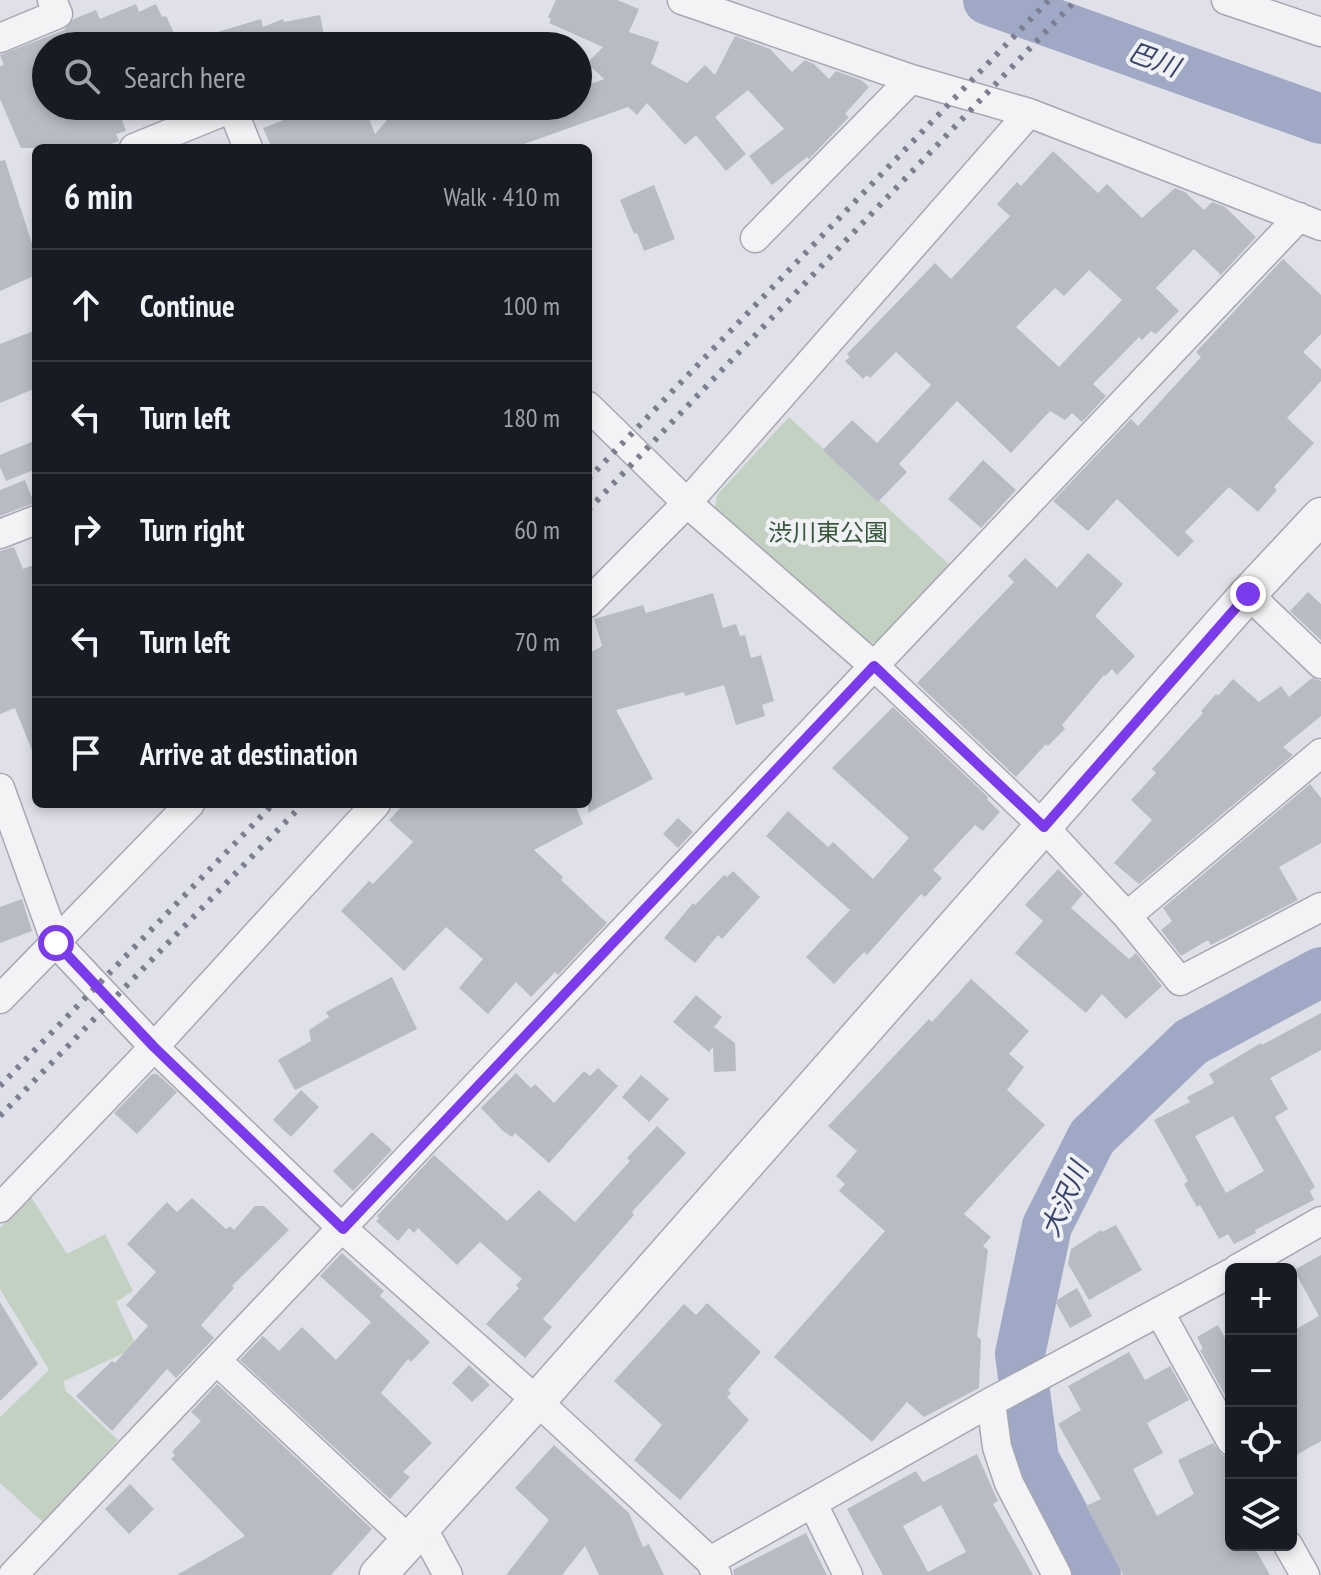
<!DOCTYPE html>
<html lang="en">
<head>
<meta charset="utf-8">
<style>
  :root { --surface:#171b24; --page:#20242c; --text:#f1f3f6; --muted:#9ea1a6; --line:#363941 }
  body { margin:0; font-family:"PT Sans Narrow","Noto Sans JP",sans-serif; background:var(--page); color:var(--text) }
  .controls { position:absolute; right:24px; bottom:24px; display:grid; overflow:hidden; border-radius:12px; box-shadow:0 4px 12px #0003 }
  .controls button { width:72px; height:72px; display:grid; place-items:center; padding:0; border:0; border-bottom:2px solid var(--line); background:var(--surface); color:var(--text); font:40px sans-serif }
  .stop { position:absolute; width:24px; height:24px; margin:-18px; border:6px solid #7c3aed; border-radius:50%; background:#fff }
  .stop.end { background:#7c3aed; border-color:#fff; box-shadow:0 2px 8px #0008 }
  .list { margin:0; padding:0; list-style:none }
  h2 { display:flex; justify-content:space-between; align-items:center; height:104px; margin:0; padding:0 32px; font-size:34px }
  h2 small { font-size:26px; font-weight:400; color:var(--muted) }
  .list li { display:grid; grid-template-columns:52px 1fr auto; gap:24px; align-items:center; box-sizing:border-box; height:112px; padding:0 32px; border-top:2px solid var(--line) }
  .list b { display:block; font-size:30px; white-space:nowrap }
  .list em { font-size:26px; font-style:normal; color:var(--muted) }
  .icon { flex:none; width:44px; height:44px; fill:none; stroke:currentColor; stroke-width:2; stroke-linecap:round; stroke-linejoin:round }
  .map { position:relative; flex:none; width:1321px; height:1575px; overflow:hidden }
  .search { position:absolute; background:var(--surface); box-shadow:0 4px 12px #0003; left:32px; top:32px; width:560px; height:88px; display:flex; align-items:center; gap:20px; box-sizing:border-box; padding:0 28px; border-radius:44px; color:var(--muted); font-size:30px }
  .panel { position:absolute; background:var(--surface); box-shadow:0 4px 12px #0003; left:32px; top:144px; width:560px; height:664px; border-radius:12px }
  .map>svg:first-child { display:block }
</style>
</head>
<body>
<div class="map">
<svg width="1321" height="1575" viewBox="0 0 1321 1575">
  <rect width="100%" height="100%" fill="#e0e1e8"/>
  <path fill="#c3d1c2" d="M789,417L952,567L882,642L863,644L715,508L717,495Z
    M30,1195L67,1254L105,1234L133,1291L116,1302L137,1347L64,1381L65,1390L118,1440L44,1523L0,1483V1417L49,1370L0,1289V1228Z"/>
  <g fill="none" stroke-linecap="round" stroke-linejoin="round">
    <path stroke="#9fa8c4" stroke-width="50" d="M988,0L1321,119
      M1096,1575L1034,1459L1020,1354L1047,1226L1092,1137L1191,1042L1321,972"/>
  </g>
  <path fill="#b8bac4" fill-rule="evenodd" d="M556,0H617L639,9L629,32L659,42L651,64L687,83L705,65L715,75L735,36L770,49L792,72L805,60L814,64L829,79L836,71L861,80L869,87L845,114L849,117L809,159L807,157L772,185L749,156L784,129L748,90L715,117L746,154L726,171L696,135L685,145L647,103L637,115L628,107L513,148H272L263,128L320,106H364L375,134L399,106H578V89L604,79L587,63L603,47L549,23L551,19L548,17Z
    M136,4L139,12L156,4L162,17L166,16L180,46H46V106H117L126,131L116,134L119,141L101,148H21L0,99V66L4,65L0,55L64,30L74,19L96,10L100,19Z
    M320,15L326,46H192L191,40L261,19L263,27L283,19L284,22Z
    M1053,151L1098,193L1107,184L1142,218L1175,188L1185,192L1204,210L1212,202L1225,207L1256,237L1221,275L1194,249L1156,288L1179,311L1156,334L1151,331L1142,340L1139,337L1093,384L1106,396L1082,422L1072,413L1065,420L1050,411L1011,453L957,401L899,464L907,472L878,502L823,450L852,420L877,443L931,385L896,352L870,378L867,375L863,379L845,361L850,357L847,354L935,263L951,279L1010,216L997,204L1017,182L1021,186ZM1089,270L1122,300L1059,367L1016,327L1055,288L1064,296Z
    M5,160L36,256V275L0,291V161Z
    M654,185L675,239L644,251L637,233L634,234L620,200Z
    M1283,259L1321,295V334L1303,352L1321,369V381L1287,418L1314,443L1274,487L1277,490L1258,512L1229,487L1185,532L1194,541L1178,557L1117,499L1088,531L1053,501L1131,419L1138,426L1201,357L1196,352Z
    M36,330V388L0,403V344Z
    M36,440V469L6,481L0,467V455Z
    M983,460L1016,490L981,528L948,499Z
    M25,480L34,503L0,516V490Z
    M14,547L23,569L36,564L35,758L15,708L0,714V551Z
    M1088,553L1123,584L1095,616L1135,656L1117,675L1112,669L1105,676L1104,675L1062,725L1065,729L1048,746L1046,744L1016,777L917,683L1014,582L1008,576L1025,558L1057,588Z
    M1308,592L1321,604V640L1290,611Z
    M713,593L723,628L736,624L740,636L745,635L751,658L761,655L774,701L762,705L765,716L736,725L724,685L685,696L684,692L616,710L653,779L588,813V654L602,646L594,619L643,605L646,613Z
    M1312,678L1321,681V716L1283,747L1293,755L1139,884L1114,863L1152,820L1131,800L1156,773L1152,769L1203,713L1201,711L1216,694L1218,696L1233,679L1259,702L1281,686L1289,697Z
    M893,707L988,797L987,799L1000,812L983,831L975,825L933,870L942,878L925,897L921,894L867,955L864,952L834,984L806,957L850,910L766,836L788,811L828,847L833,842L873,879L909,838L832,768Z
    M1310,784L1321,798V843L1279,867L1298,900L1211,945L1208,940L1181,956L1161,930L1172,921L1163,908Z
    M404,804H575L583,824L534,850L563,877L561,880L607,923L558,975L555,972L531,997L516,982L488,1014L459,988L483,959L446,927L404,971L341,911L369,881L373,884L413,842L389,820Z
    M678,818L693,832L678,848L663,834Z
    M1058,869L1083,894L1071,908L1129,959L1136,953L1162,986L1126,1019L1102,994L1086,1013L1015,953L1043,921L1025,905Z
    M733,871L760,897L722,939L718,935L695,963L664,938L693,903L695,905L724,875L727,877Z
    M22,899L32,931L0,943V907Z
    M392,977L417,1029L295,1090L278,1060L311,1041L309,1030L329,1017L326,1012Z
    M971,979L1029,1031L1009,1054L1024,1067L1007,1090L1045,1125L964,1214L991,1237L983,1246L988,1250L977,1336L981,1340L979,1388L924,1417L907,1402L872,1442L774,1357L885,1231L839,1191L845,1184L836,1176L857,1151L828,1126L929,1019L932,1022Z
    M696,995L722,1017L714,1027L735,1043L736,1071L714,1072L713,1047L709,1052L673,1022Z
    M1321,1013V1050L1270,1078L1288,1109L1275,1117L1315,1187L1310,1191L1314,1200L1255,1230L1256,1233L1234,1244L1228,1234L1219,1239L1200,1205L1197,1207L1184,1184L1188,1181L1154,1120L1190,1102L1187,1097L1214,1083L1209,1074L1261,1043L1262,1045ZM1233,1116L1264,1171L1226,1193L1195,1136Z
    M598,1068L618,1086L549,1163L515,1133L512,1137L503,1131L481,1108L516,1073L531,1088L535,1084L554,1103L584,1071L590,1076Z
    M152,1074H157L177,1092L137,1134L114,1113Z
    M641,1075L669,1099L649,1122L622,1097Z
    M301,1090L319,1107L291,1137L273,1120Z
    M657,1126L686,1153L632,1212L634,1215L543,1319L552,1327L525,1358L486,1324L519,1288L516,1285L522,1279L480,1242L457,1265L418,1228L414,1233L409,1228L398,1241L376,1221L379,1218L377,1216L434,1155L507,1221L539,1190L575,1222L630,1161L627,1158Z
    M372,1132L392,1150L353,1191L333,1171Z
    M192,1198L226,1229L230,1226L234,1230L255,1206H264L289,1230L232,1286L234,1288L201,1325L214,1338L176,1378L167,1369L112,1431L76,1396L112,1361L115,1363L148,1326L126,1305L156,1272L127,1244L167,1202L177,1212Z
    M1116,1225L1142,1270L1089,1300L1068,1264L1071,1249L1101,1230L1102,1232Z
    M342,1253L384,1291L380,1296L430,1342L411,1362L408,1359L381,1393L432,1443L403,1472L410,1477L390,1499L240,1360L263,1336L279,1351L302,1327L336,1360L371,1322L320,1276Z
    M1321,1255V1441L1291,1458V1332L1319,1316L1294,1270Z
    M1077,1288L1092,1316L1070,1328L1055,1301Z
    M0,1302L38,1364L0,1401Z
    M707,1303L761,1352L728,1390L731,1393L727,1397L749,1420L680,1500L634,1460L662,1425L614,1381L684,1304L696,1315Z
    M1218,1325L1231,1349V1406L1200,1350L1203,1349L1197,1337Z
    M1129,1352L1145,1380L1170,1366L1189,1400L1147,1423L1163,1453L1133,1469L1157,1516L1194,1494L1178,1460L1213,1443L1222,1455L1231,1458V1545H1253L1270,1575H1123L1086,1506L1101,1499L1058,1424L1081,1410L1068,1386Z
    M469,1365L490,1385L472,1402L452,1383Z
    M217,1384L372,1529L331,1575H177L245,1536L171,1459L175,1455L172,1452L201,1421L191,1412Z
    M554,1445L629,1513L643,1547L649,1544L664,1575H599L585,1546L562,1575H506L549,1520L515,1488Z
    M977,1454L998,1501L993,1504L1033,1575H883L847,1509L916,1471L923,1482ZM941,1505L966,1552L928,1572L903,1526Z
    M130,1484L154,1509L129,1534L105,1509Z
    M806,1533L827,1575H734L733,1570Z"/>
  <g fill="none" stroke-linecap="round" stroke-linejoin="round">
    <defs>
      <path id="minor" d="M682,0L911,79L1029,113L1321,226
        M1226,0L1321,32
        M0,38L58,14L52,0
        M134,148L232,108L248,148
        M755,238L911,79
        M588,406L687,503L874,666L1044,827L1127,916L1180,981L1321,907
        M0,534L36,520
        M1248,594L1321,664
        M588,603L687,503L1029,113
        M0,788L56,943L154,1047L343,1229L537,1401L710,1561L717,1575
        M1127,916L1321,753
        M0,999L190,804
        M0,1208L154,1047L376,804
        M1237,1269L1321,1221
        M1160,1313L1231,1441
        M217,1361L410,1541
        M991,1402L997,1447L1009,1483L1057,1575
        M813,1504L848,1575
        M422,1527L448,1575
        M1288,1545L1305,1575
        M710,1561L991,1402L1231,1273
        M13,1575L1299,217"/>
      <path id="tertiary" d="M378,1575L537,1401L1248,594L1321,516"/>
    </defs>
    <use href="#minor" stroke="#a6a7b1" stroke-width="31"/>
    <use href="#tertiary" stroke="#a6a7b1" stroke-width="39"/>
    <use href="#minor" stroke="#f3f3f6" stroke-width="28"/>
    <use href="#tertiary" stroke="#f3f3f6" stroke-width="36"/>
    <path stroke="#7c7e8f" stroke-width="6" stroke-dasharray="4 8" stroke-linecap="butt" d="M588,479L1049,0
      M588,510L1076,0
      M0,1086L273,804
      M0,1116L303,804"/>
  </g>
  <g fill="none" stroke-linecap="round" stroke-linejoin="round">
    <path stroke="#7c3aed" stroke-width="10" d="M56,943L154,1047L343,1229L874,666L1044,827L1248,594"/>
  </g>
  <g text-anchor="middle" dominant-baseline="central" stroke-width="8" stroke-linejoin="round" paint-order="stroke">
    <g font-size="24" fill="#39583b" stroke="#f0f1f5">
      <text x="828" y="532">渋川東公園</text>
    </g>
    <g font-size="26" font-style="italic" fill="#39446d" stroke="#f0f1f5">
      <text transform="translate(1154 59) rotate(20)">巴川</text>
      <text transform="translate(1064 1199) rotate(-66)">大沢川</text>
    </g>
  </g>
</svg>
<div class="controls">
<button>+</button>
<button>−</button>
<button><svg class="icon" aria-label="locate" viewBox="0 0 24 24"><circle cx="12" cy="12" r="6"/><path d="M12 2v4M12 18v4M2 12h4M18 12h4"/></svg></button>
<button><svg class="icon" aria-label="layers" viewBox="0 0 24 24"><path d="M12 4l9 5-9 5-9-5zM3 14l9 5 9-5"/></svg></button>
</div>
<div class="stop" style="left:56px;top:943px"></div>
<div class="stop end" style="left:1248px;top:594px"></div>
<div class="search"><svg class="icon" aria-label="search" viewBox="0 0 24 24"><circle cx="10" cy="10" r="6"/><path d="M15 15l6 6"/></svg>Search here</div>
<section class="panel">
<h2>6 min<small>Walk · 410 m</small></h2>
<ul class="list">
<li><svg class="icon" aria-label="ahead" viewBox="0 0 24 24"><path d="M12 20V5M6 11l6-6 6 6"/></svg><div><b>Continue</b></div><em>100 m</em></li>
<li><svg class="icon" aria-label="left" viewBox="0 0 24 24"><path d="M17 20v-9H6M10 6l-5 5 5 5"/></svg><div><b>Turn left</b></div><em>180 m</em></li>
<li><svg class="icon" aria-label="right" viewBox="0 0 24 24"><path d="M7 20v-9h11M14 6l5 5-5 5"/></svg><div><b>Turn right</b></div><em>60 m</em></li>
<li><svg class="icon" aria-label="left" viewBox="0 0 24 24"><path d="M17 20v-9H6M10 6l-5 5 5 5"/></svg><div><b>Turn left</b></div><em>70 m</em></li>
<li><svg class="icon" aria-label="arrive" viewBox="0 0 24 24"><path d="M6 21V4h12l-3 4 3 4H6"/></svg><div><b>Arrive at destination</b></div></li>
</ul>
</section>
</div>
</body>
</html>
